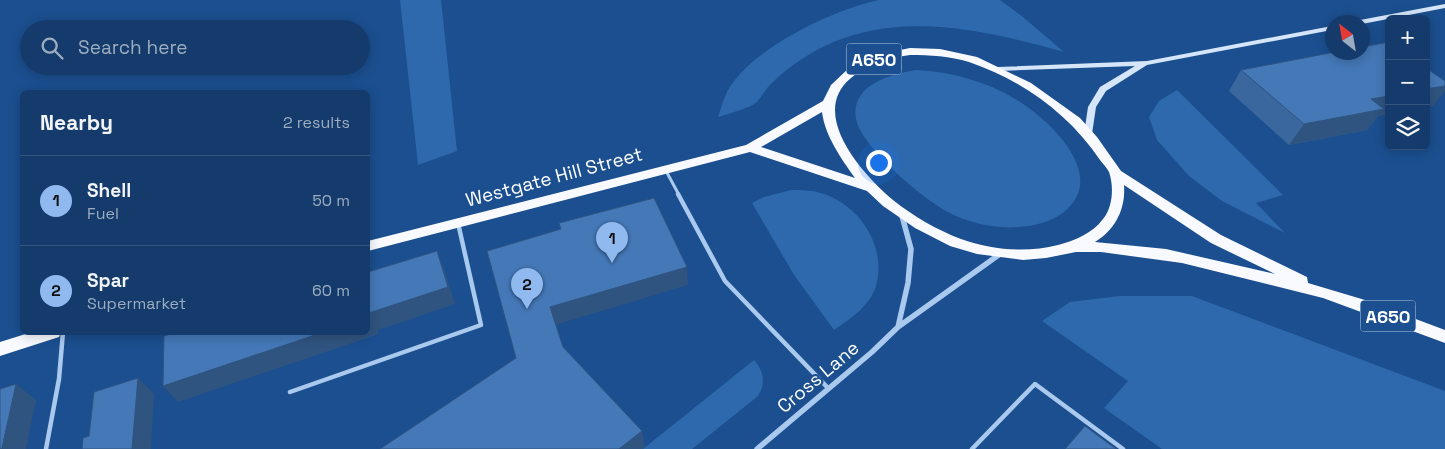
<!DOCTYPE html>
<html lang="en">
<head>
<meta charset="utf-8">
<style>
  :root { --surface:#143b6b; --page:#214673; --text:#f1f3f6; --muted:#9dadc1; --line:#33557e; --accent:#90b9f0 }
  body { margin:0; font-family:"Space Grotesk",sans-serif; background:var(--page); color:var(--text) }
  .controls { position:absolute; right:15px; top:15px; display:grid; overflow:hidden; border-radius:8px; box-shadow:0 2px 12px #0003 }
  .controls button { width:45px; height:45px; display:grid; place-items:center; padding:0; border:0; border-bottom:1px solid var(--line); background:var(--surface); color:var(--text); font:25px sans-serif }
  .compass { position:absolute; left:1325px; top:15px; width:45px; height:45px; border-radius:50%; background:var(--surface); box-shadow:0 2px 12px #0003; rotate:329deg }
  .you { position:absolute; left:878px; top:162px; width:18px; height:18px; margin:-12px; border:4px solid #fff; border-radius:50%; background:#1a73e8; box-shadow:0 0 0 8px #1a73e833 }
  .badge { display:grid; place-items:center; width:32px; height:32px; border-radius:50%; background:var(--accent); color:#111; font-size:16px; font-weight:700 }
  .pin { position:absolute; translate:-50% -41px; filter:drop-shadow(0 1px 2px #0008) }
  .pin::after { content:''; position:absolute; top:26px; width:18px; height:15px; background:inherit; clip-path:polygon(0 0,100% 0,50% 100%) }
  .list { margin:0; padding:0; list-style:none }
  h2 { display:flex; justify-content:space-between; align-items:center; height:65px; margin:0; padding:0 20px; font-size:21px }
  h2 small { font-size:16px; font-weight:400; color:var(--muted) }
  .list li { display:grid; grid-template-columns:32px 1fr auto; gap:15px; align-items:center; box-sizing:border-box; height:90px; padding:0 20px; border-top:1px solid var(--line) }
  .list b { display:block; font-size:19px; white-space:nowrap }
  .list p { margin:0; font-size:16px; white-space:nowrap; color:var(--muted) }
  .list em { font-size:16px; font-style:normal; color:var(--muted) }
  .icon { flex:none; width:28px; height:28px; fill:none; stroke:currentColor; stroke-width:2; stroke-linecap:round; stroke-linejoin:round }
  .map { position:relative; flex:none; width:1445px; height:449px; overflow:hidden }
  .search { position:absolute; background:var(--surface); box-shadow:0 2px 12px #0003; left:20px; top:20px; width:350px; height:55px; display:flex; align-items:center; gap:12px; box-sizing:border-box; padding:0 18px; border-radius:28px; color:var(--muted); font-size:19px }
  .panel { position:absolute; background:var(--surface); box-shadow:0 2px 12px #0003; left:20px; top:90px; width:350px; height:245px; border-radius:8px }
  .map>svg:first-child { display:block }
</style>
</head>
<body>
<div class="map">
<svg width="1445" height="449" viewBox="0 0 1445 449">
  <rect width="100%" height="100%" fill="#1b4f8f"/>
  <path fill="#2e69ad" d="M400,0H441L457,151L418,165Z
    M879,0H1000L1023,17L1064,52C982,29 889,7 810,54C795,63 780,74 768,87C764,92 761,98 757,102C750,108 728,114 718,117C721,109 723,100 727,92C750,49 832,10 879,0Z
    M916,70C952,72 986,81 1017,100C1050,120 1109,176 1064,212C1051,222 1034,226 1018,227C995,229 968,223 948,212C923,199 862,148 856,119C850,85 891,74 916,70Z
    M1177,90L1283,195L1256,203L1285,233L1222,201L1189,176L1157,140L1149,117L1159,101Z
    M791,190C801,190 811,190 821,193C860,205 887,246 876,286C870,306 849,320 834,330L794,275L752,203L764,197Z
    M1120,296H1192L1445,391V449H1162L1104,408L1128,381L1042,321L1070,302Z
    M754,360C764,371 766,384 758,396L692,449H643Z"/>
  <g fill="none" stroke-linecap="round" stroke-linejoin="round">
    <path stroke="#a9c9ee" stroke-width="3" d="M665,169L679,195"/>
    <path stroke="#a9c9ee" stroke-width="4.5" d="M678,194L725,281L828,388
      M290,392L481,325L458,223
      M46,449L59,379L63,332
      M972,449L1035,384L1123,449"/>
    <path stroke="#a9c9ee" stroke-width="5.5" d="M898,327L908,283L911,249L902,216
      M757,449L872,352L898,327L1000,254"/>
    <path fill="#d6e6fa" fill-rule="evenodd" d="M1445,4V8L1362,24V22H1356L1360,20Z
      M1332,26V30L1147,65L1106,91L1096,107L1092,134L1088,137L1084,134L1088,107L1100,87L1135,66L998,71L994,69L998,67L1147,61Z"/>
    <path fill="#f8faff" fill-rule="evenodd" d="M910,48L940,49L977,57L1031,83L1080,118L1097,137L1121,171L1221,235L1307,277L1308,283L1365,300L1445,330V343L1323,298L1182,263L1101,252H1076L1046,258L1023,260L977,254L950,246L915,228L883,206L867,191L750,152L368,251V241L746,145L823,101L831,85L849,68L876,55ZM910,55C930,55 950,56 969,62C1022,80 1069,114 1100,160C1103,164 1107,168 1109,172C1114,186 1113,207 1103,219C1093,233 1074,241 1058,245C1027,253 991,250 961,239C937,230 913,216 893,200C862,174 808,113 851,78C868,63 888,58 910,55ZM822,112C825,136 841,158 855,178L761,147ZM1124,185L1211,243L1275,274L1166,249L1095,242C1115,230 1126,209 1124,185Z
      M32,332H61L59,337L0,356V342Z"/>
  </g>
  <path fill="#3a679d" d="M1241,70L1378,116L1367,130L1289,145L1229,91Z"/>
  <path fill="#305480" d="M1445,86V91L1433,106L1426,107V89Z
    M1389,96V114L1378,116L1367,130L1289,145L1304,124L1371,99Z
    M437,251L444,268L455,304L378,330L379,334L178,402L163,386L324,332H368V318L369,313Z
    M687,267L688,285L555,325L550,307Z
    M138,378L154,394L151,449H132Z
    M16,384L36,400L26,449H0Z
    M642,431L645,447L643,449H619Z"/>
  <path fill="#4478b7" stroke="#305480" d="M1389,42V96L1371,99L1384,109L1304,124L1241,70L1335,52H1362V47Z
    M1426,68L1445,81V86L1426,89Z
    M654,198L687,267L550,307L563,347L642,431L619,449H380L516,358L487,251L561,229L559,223Z
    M437,251L448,287L369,313L370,318H368V272Z
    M177,332H324L163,386L164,336Z
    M138,378L132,449H82L83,438L89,436L94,392Z
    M16,384L2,448L0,449V389Z
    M1085,426L1116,449H1065Z"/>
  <g text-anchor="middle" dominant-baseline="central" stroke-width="4.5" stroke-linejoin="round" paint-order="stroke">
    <g fill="#1b4f8f" stroke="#bbcadd" stroke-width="1">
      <rect x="846.5" y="43.5" width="55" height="31" rx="4"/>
      <rect x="1360.5" y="300.5" width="55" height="31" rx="4"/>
    </g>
    <g font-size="18" font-weight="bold" fill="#fff">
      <text x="874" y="59">A650</text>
      <text x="1388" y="316">A650</text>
    </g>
    <g font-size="19" fill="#fff" stroke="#1b4f8f">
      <text transform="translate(554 177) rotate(-15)">Westgate Hill Street</text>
      <text transform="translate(818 377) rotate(-40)">Cross Lane</text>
    </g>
  </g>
</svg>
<div class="controls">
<button>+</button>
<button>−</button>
<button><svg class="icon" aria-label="layers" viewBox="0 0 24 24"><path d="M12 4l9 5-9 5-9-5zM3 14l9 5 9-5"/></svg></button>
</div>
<svg class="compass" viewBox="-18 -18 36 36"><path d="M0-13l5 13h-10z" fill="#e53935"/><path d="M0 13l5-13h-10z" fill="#9dadc1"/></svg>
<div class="you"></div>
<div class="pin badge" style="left:612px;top:263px">1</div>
<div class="pin badge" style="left:527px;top:309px">2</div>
<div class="search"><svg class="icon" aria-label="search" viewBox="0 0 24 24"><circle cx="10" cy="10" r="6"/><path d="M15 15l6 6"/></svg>Search here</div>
<section class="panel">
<h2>Nearby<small>2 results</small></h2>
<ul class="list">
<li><span class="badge">1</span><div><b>Shell</b><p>Fuel</p></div><em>50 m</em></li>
<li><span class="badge">2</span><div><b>Spar</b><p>Supermarket</p></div><em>60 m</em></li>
</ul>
</section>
</div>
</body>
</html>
